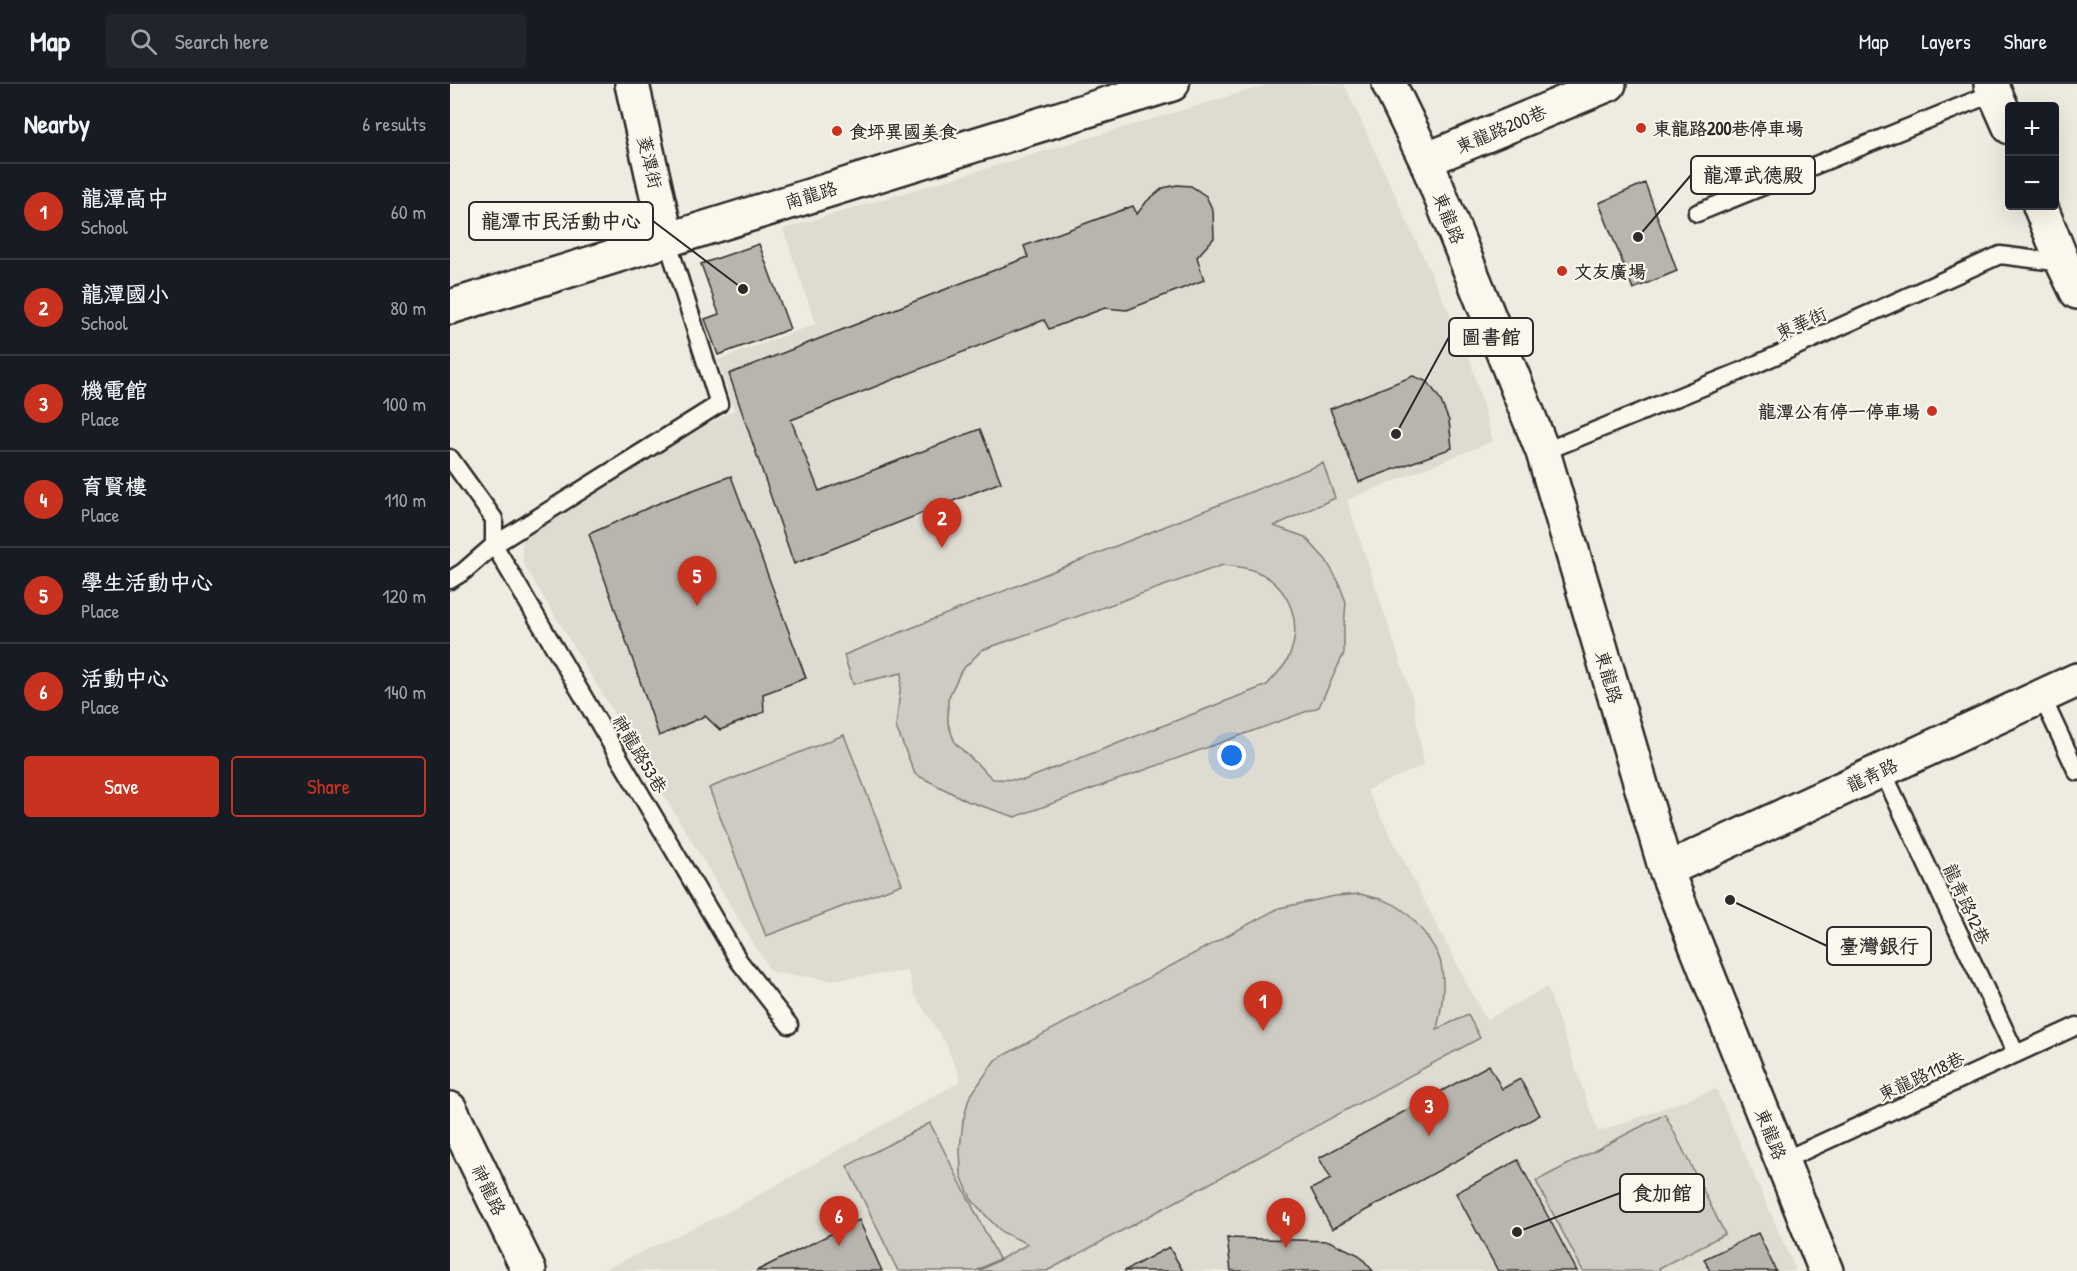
<!DOCTYPE html>
<html lang="en">
<head>
<meta charset="utf-8">
<style>
  :root { --surface:#171b24; --page:#20242c; --text:#f1f3f6; --muted:#9ea1a6; --line:#363941; --accent:#c8321e }
  body { margin:0; font-family:"Patrick Hand","LXGW WenKai TC",sans-serif; background:var(--page); color:var(--text) }
  .controls { position:absolute; right:18px; top:18px; display:grid; overflow:hidden; border-radius:6px; box-shadow:0 6px 24px #0002 }
  .controls button { width:54px; height:54px; display:grid; place-items:center; padding:0; border:0; border-bottom:2px solid var(--line); background:var(--surface); color:var(--text); font:30px sans-serif }
  .you { position:absolute; left:782px; top:672px; width:21px; height:21px; margin:-15px; border:4px solid #fff; border-radius:50%; background:#1a73e8; box-shadow:0 0 0 9px #1a73e833 }
  .badge { display:grid; place-items:center; width:39px; height:39px; border-radius:50%; background:var(--accent); color:#fff; font-size:20px; font-weight:700 }
  .pin { position:absolute; translate:-50% -50px; filter:drop-shadow(0 2px 3px #0008) }
  .pin::after { content:''; position:absolute; top:32px; width:21px; height:18px; background:inherit; clip-path:polygon(0 0,100% 0,50% 100%) }
  .list { margin:0; padding:0; list-style:none }
  h2 { display:flex; justify-content:space-between; align-items:center; height:78px; margin:0; padding:0 24px; font-size:26px }
  h2 small { font-size:20px; font-weight:400; color:var(--muted) }
  .list li { display:grid; grid-template-columns:39px 1fr auto; gap:18px; align-items:center; box-sizing:border-box; height:96px; padding:0 24px; border-top:2px solid var(--line) }
  .list b { display:block; font-size:22px; white-space:nowrap }
  .list p { margin:0; font-size:20px; white-space:nowrap; color:var(--muted) }
  .list em { font-size:20px; font-style:normal; color:var(--muted) }
  .actions { display:flex; gap:12px; padding:18px 24px }
  .actions a { flex:1; padding:14px 0; border:2px solid var(--accent); border-radius:6px; text-align:center; font-size:21px; color:var(--accent) }
  .actions .main { background:var(--accent); color:#fff }
  .icon { flex:none; width:33px; height:33px; fill:none; stroke:currentColor; stroke-width:2; stroke-linecap:round; stroke-linejoin:round }
  .map { position:relative; flex:none; width:1627px; height:1187px; overflow:hidden }
  header { display:flex; align-items:center; gap:36px; box-sizing:border-box; height:84px; padding:0 30px; background:var(--surface); border-bottom:2px solid var(--line) }
  header strong { font-size:28px }
  nav { display:flex; gap:33px; margin-inline-start:auto; font-size:21px }
  .search { width:420px; height:54px; background:var(--page); display:flex; align-items:center; gap:15px; box-sizing:border-box; padding:0 21px; border-radius:6px; color:var(--muted); font-size:22px }
  main { display:flex }
  aside { flex:1; background:var(--surface) }
  .map>svg:first-child { display:block }
</style>
</head>
<body>
<header>
<strong>Map</strong>
<div class="search"><svg class="icon" aria-label="search" viewBox="0 0 24 24"><circle cx="10" cy="10" r="6"/><path d="M15 15l6 6"/></svg>Search here</div>
<nav><a>Map</a><a>Layers</a><a>Share</a></nav>
</header>
<main>
<aside>
<h2>Nearby<small>6 results</small></h2>
<ul class="list">
<li><span class="badge">1</span><div><b>龍潭高中</b><p>School</p></div><em>60 m</em></li>
<li><span class="badge">2</span><div><b>龍潭國小</b><p>School</p></div><em>80 m</em></li>
<li><span class="badge">3</span><div><b>機電館</b><p>Place</p></div><em>100 m</em></li>
<li><span class="badge">4</span><div><b>育賢樓</b><p>Place</p></div><em>110 m</em></li>
<li><span class="badge">5</span><div><b>學生活動中心</b><p>Place</p></div><em>120 m</em></li>
<li><span class="badge">6</span><div><b>活動中心</b><p>Place</p></div><em>140 m</em></li>
</ul>
<div class="actions"><a class="main">Save</a><a>Share</a></div>
</aside>
<div class="map">
<svg width="1627" height="1187" viewBox="0 0 1627 1187">
  <rect width="100%" height="100%" fill="#eeebe0"/>
  <filter id="ink" filterUnits="userSpaceOnUse"><feTurbulence type="fractalNoise" baseFrequency=".0167" numOctaves="2"/><feDisplacementMap in="SourceGraphic" scale="12" xChannelSelector="R" yChannelSelector="G"/><feConvolveMatrix kernelMatrix="1 2 1 2 8 2 1 2 1" color-interpolation-filters="sRGB"/></filter>
  <g filter="url(#ink)">
    <path fill="#dedbd1" d="M820,0H894L1019,272L1043,357L897,416L963,616L974,681L917,706L1036,936L1097,903L1148,1048L1266,1005L1346,1187H151L282,1126L511,997L495,958L464,910L458,887L379,896L321,888L73,479L71,448L284,326L268,276L366,240L333,145Z"/>
    <path fill="#cecbc2" stroke="#7c7b76" stroke-width="1.5" fill-rule="evenodd" d="M873,379L885,414L824,442L855,453L876,476L888,497L896,518L894,543V569L869,623L565,733L517,717L465,690L446,643L452,589L403,600L394,571ZM773,481C783,482 796,483 805,487C842,501 856,546 835,580C830,587 823,594 817,601L574,696L543,695L505,659L498,639V615L511,587L532,566Z
      M394,651L452,800L316,852L259,704Z
      M910,810C923,813 938,816 950,824C963,833 985,860 990,876C996,899 992,923 987,945L1018,931L1030,954L597,1187H529L578,1160L552,1148L539,1135L521,1115L511,1091L510,1065L513,1037L519,1014L545,976L829,824L885,812Z
      M1215,1030L1275,1150L1209,1184L1210,1187H1133L1086,1097Z
      M480,1039L549,1175L526,1187H448L397,1082Z"/>
    <path fill="#b8b5ae" stroke="#2b2b2b" stroke-width="1.5" d="M1195,99L1227,187L1183,205L1149,119Z
      M727,101L741,102L756,112L763,127L764,154L747,173L754,196L677,226L655,224L599,245L594,236L341,336L369,407L530,345L551,398L344,480L279,290L578,173L574,162L683,122L687,130L697,117L713,104Z
      M309,160L340,245L268,271L255,235L269,230L251,180Z
      M963,292L978,298L990,315L999,337L1002,364L909,398L880,325Z
      M281,392L356,594L313,610L314,628L270,646L255,632L209,652L139,450L216,416Z
      M1039,981L1052,1005L1070,995L1090,1031L882,1145L861,1105L881,1095L869,1074Z
      M1068,1076L1127,1187H1048L1006,1109Z
      M409,1136L432,1187H306Z
      M1308,1149L1326,1187H1260L1254,1175Z
      M777,1154L879,1157L909,1171L923,1187H781Z
      M719,1163L733,1187H674Z"/>
    <g fill="none" stroke-linecap="round" stroke-linejoin="round">
      <defs>
        <path id="service" d="M1247,129L1546,8
          M1093,368L1289,288L1550,171L1613,179L1615,177
          M0,374L44,435V461
          M44,461L269,320L217,156
          M0,496L13,488L44,461L289,877L339,941
          M1592,613L1627,688
          M1432,686L1566,970
          M1332,1077L1627,942"/>
        <path id="minor" d="M182,0L217,156
          M939,0L976,76L1093,368L1216,786L1376,1187
          M976,76L1159,0
          M0,223L722,0
          M1216,786L1627,596
          M0,1025L79,1187"/>
        <path id="tertiary" d="M1541,0L1560,43
          M1590,122L1613,179L1627,208"/>
      </defs>
      <use href="#service" stroke="#2b2b2b" stroke-width="21"/>
      <use href="#minor" stroke="#2b2b2b" stroke-width="38"/>
      <use href="#tertiary" stroke="#2b2b2b" stroke-width="38"/>
      <use href="#service" stroke="#fbf7ec" stroke-width="16"/>
      <use href="#minor" stroke="#fbf7ec" stroke-width="33"/>
      <use href="#tertiary" stroke="#fbf7ec" stroke-width="33"/>
    </g>
  </g>
  <g fill="#c8321e" stroke="#fbf7ec" stroke-width="2">
    <circle cx="1191" cy="44" r="6"/>
    <circle cx="387" cy="47" r="6"/>
    <circle cx="1112" cy="187" r="6"/>
    <circle cx="1482" cy="327" r="6"/>
  </g>
  <g text-anchor="middle" dominant-baseline="central" stroke-width="4.5" stroke-linejoin="round" paint-order="stroke">
    <g font-size="18" font-weight="bold" fill="#2b2b2b" stroke="#fbf7ec" text-anchor="start">
      <text x="1203" y="44">東龍路200巷停車場</text>
      <text x="399" y="47">食坪異國美食</text>
      <text x="1124" y="187">文友廣場</text>
      <text x="1470" y="327" text-anchor="end">龍潭公有停一停車場</text>
    </g>
    <g font-size="18" fill="#2b2b2b" stroke="#fbf7ec">
      <text transform="translate(1051 45) rotate(-23)">東龍路200巷</text>
      <text transform="translate(200 78) rotate(77)">菱潭街</text>
      <text transform="translate(361 111) rotate(-17)">南龍路</text>
      <text transform="translate(999 134) rotate(68)">東龍路</text>
      <text transform="translate(1351 239) rotate(-24)">東華街</text>
      <text transform="translate(1159 593) rotate(74)">東龍路</text>
      <text transform="translate(190 670) rotate(59)">神龍路53巷</text>
      <text transform="translate(1422 691) rotate(-25)">龍青路</text>
      <text transform="translate(1517 820) rotate(65)">龍青路12巷</text>
      <text transform="translate(1471 992) rotate(-25)">東龍路118巷</text>
      <text transform="translate(1321 1050) rotate(68)">東龍路</text>
      <text transform="translate(39 1106) rotate(64)">神龍路</text>
    </g>
  </g>
  <path fill="none" stroke="#2b2b2b" stroke-width="2" d="M1188 153L1241 91M293 205L203 137M946 350L999 253M1280 816L1377 862M1067 1148L1170 1109"/>
  <g fill="#2b2b2b" stroke="#fbf7ec" stroke-width="2">
    <circle cx="1188" cy="153" r="6"/>
    <circle cx="293" cy="205" r="6"/>
    <circle cx="946" cy="350" r="6"/>
    <circle cx="1280" cy="816" r="6"/>
    <circle cx="1067" cy="1148" r="6"/>
  </g>
  <g fill="#fbf7ec" stroke="#2b2b2b" stroke-width="2">
    <rect x="1241" y="72" width="124" height="38" rx="6"/>
    <rect x="19" y="118" width="184" height="38" rx="6"/>
    <rect x="999" y="234" width="84" height="38" rx="6"/>
    <rect x="1377" y="843" width="104" height="38" rx="6"/>
    <rect x="1170" y="1090" width="84" height="38" rx="6"/>
  </g>
  <g font-size="20" text-anchor="middle" font-weight="bold" fill="#2b2b2b">
    <text x="1303" y="98">龍潭武德殿</text>
    <text x="111" y="144">龍潭市民活動中心</text>
    <text x="1041" y="260">圖書館</text>
    <text x="1429" y="869">臺灣銀行</text>
    <text x="1212" y="1116">食加館</text>
  </g>
</svg>
<div class="controls">
<button>+</button>
<button>−</button>
</div>
<div class="you"></div>
<div class="pin badge" style="left:813px;top:947px">1</div>
<div class="pin badge" style="left:492px;top:464px">2</div>
<div class="pin badge" style="left:979px;top:1052px">3</div>
<div class="pin badge" style="left:836px;top:1164px">4</div>
<div class="pin badge" style="left:247px;top:522px">5</div>
<div class="pin badge" style="left:389px;top:1162px">6</div>
</div>
</main>
</body>
</html>
